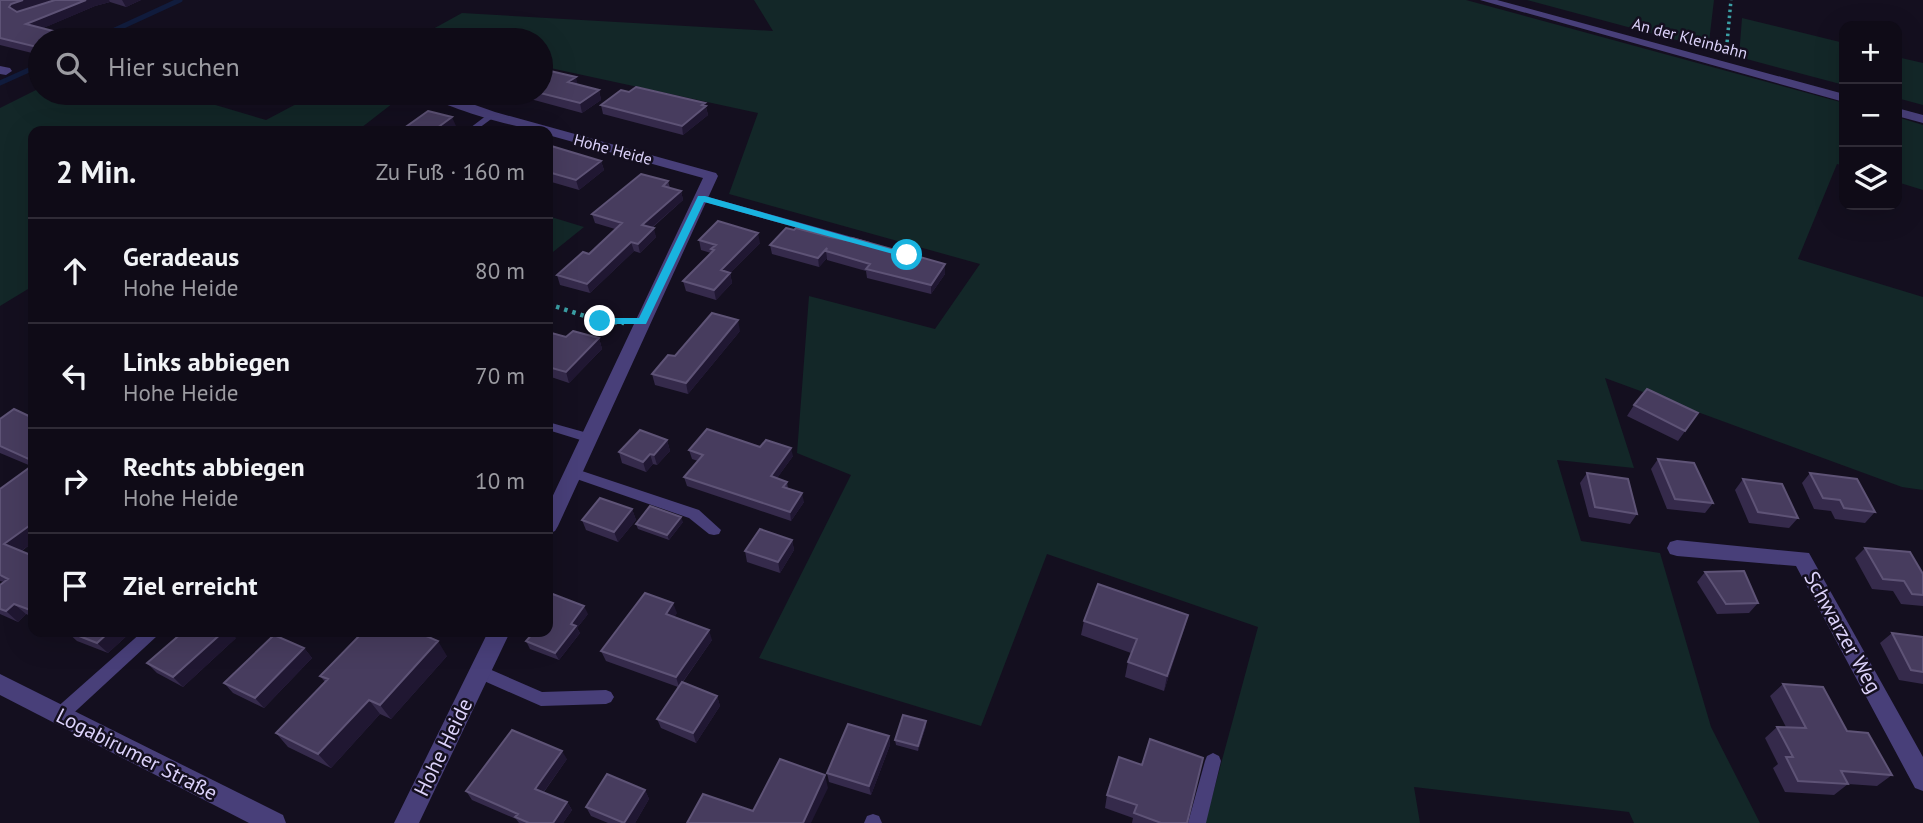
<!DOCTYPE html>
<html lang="de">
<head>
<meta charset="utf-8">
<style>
  :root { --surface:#0f0b17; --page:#1d1924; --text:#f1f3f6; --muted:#9b9ba1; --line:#2f2b36 }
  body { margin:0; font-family:"PT Sans",sans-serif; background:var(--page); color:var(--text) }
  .controls { position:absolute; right:21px; top:21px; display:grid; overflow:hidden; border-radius:14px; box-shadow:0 7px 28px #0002 }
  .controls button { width:63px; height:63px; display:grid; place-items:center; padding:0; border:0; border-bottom:2px solid var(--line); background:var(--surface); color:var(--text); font:35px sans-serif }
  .stop { position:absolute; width:21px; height:21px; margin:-16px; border:5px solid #19b3df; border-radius:50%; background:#fff }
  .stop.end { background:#19b3df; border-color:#fff; box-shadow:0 2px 7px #0008 }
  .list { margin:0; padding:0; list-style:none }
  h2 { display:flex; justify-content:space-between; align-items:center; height:91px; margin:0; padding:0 28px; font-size:30px }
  h2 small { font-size:23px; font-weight:400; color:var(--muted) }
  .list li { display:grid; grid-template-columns:46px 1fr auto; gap:21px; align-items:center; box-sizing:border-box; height:105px; padding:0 28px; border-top:2px solid var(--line) }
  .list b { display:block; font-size:26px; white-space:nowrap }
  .list p { margin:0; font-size:23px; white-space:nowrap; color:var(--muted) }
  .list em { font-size:23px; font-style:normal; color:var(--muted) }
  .icon { flex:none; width:38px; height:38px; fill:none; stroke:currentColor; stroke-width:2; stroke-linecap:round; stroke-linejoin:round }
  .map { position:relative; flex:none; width:1923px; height:823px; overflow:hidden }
  .search { position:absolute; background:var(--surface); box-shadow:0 7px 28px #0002; left:28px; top:28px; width:525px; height:77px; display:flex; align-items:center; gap:18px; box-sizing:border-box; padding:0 24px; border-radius:38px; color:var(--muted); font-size:26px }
  .panel { position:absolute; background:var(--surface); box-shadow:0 7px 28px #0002; left:28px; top:126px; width:525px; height:511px; border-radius:14px }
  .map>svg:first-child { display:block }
</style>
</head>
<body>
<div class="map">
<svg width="1923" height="823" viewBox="0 0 1923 823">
  <rect width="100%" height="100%" fill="#140f1f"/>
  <path fill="#132728" d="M754,0H1466L1844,103V166L1837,164L1798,259L1923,297V490L1902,487L1605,378L1634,468L1557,460L1581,541L1660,553L1711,727L1760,823H1634L1629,812L1414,787L1420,823H1205L1258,627L1047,554L981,726L759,658L851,475L797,453L809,296L935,329L980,264L729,194L758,113L541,66V40H413L462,13L773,31Z
    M1527,0H1714L1709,42L1695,45Z
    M1742,18L1844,43V85L1739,57Z
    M1897,57L1923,63V105L1897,98Z
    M40,88V93H175L266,120L317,93H406L357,131H33V286L0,306V108Z
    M1897,117L1923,125V190L1897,182Z
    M548,216L584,227L548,256Z"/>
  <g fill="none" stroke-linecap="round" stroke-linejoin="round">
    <path stroke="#111c3d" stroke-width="5" d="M93,40L180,0
      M0,83L40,65"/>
    <path stroke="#3b9fa5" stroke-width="3.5" stroke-dasharray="2.5 3.5" stroke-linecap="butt" d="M1726,54L1731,0"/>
    <path stroke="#3b9fa5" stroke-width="4.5" stroke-dasharray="3.5 5" stroke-linecap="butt" d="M548,304L600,321L624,323"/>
    <path fill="#483f79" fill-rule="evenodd" d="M491,112L494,113V117L475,131H466Z
      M701,195L870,242L871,244L866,247L862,246L698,200L696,198Z
      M548,422L591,434L593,437L587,442L548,430Z
      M573,468L699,510L721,530L719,534L714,535L709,534L689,518L568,476L567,473L568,470Z
      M142,632H159L157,636L66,720L60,722L54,720L52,715L54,710Z
      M480,665L542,692L606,690L611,692L614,697L611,702L606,704L541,706L475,677L472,672L475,667Z
      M1213,753L1219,756L1221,761L1206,823H1188L1205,761L1207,756Z
      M873,814L879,816L882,823H864L867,816Z"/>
    <path fill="#483f79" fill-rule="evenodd" d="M1480,0H1497L1844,94V102Z
      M0,66L10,68L12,71L6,75L0,74Z
      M424,93H441L495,112L716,173L718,176L558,526L555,531L548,534V506L703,178L548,135V131C524,131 441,107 424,93Z
      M1897,108L1923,115V123L1897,116Z
      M1677,540L1809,553L1923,757V791L1915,788L1796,566L1677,556L1670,554L1667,548L1670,542Z
      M488,632H510L419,823H394Z"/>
    <path fill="#483f79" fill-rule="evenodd" d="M0,674L283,815L286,823H249L0,695Z"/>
  </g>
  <path fill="#352a4b" d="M0,0L20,11L55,0H141L126,7L110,2L95,6L43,28L40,40V55L0,45Z
    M578,85L599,90L601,100L582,113L523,97L522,93H541Z
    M629,92L705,103L708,115L683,135L603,114L601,105Z
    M548,145L601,161L604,170L579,190L548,181Z
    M668,181L670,188L681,191L683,200L652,228L656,237L640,253L634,251L590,293L560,285L557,275L589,254L615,229L595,223L592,214Z
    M794,230L945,274L931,294L867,278L866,271L827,260V258L819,267L772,254L770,245Z
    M699,240L760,243L730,273L732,283L716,300L686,291L683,281L711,253L701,250Z
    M740,331L688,394L655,385L652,374L675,356Z
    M548,332L566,337L599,338L602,349L569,383L548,376Z
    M1634,405L1698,413L1678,441L1627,416Z
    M33,418V542L22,551L33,556V617L26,614L18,622L0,614V585L4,582L0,581V489L31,466L0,453V419Z
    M667,440L670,451L657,465L653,464L646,472L622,463L619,452Z
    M760,447L793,456L777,478L787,482L788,489L804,502L791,521L687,486L684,477L698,461L692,459L689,450Z
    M1658,459L1713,503L1705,513L1667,509L1651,469Z
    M1587,473L1637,514L1630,524L1589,517L1580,483Z
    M1810,473L1875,512L1865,523L1835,519L1831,511L1814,509L1802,483Z
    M1743,479L1798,518L1789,528L1749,523L1735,490Z
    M632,509L636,520L618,542L586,530L582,520Z
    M683,522L669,540L638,529L636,524Z
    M792,540L794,550L780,573L747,562L745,551Z
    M1865,548L1923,574V606L1901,604L1893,591L1872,589L1855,558Z
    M1705,572L1758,603L1749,613L1717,614L1697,582Z
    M677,613L674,617L712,640L683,682L717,696L720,706L696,743L661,728L657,719L678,687L606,661L601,651Z
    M588,614L577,628L580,633L559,660L530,649L526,641Z
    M1188,615L1164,691L1125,677L1128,662L1131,653L1081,635L1084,621Z
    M67,632H131L108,653L77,641Z
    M1892,633L1923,637V684L1899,680L1880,643Z
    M236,638L183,687L157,673L147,663Z
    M304,648L312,658L264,708L233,693L224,683Z
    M447,656L391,719L380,714L331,768L288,747L276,733L325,682L320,676Z
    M1783,684L1847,731L1892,775L1877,786L1848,784L1834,795L1785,792L1773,768L1778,764L1765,738L1777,727H1786L1770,696Z
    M926,726L918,751L896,745L895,740Z
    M889,736L890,745L871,795L829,782L827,773Z
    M567,759L544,792L567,802L572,810L563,823H519L516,819L472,800L466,791Z
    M1142,765L1187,823H1132L1133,818L1105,808L1107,795Z
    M645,790L649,799L635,823H608L591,816L586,807Z"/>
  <path fill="#201732" d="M23,0H53L16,13L9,7L11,4Z
    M86,0H109L110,2L95,6L32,33L26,24Z
    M122,0H141L126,7Z
    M65,34L69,40H52Z
    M576,77L578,87L568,82Z
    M599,90L601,100L582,113L580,103Z
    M705,103L708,115L683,135L682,126Z
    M452,117L456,126L449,131H433Z
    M601,161L604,170L579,190L576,180Z
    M681,191L683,200L644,234L642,225Z
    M654,228L656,237L640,253L638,244Z
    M758,233L760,243L730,273L732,283L716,300L714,290L721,270Z
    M631,242L634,251L590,293L587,284Z
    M827,248L826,251L827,258L819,267L818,258Z
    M945,264V274L931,294V285Z
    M738,320L740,331L688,394L686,383Z
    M599,338L602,349L569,383L566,372Z
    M667,440L670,451L657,465L654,455Z
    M791,448L793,456L772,485L771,476Z
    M650,454L653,464L646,472L643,462Z
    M802,493L804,502L791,521L790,512Z
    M632,509L636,520L618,542L614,532Z
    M681,517L683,522L669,540L667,535Z
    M33,523V542L16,555L4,544Z
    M792,540L794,550L780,573L778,562Z
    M673,603L677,613L669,624L666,614Z
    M14,604L26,614L18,622L6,611Z
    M584,606L588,614L577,628L580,633L559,660L555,653L571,624Z
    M1188,615L1184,630L1164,691L1167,676Z
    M709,630L712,640L679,687L676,677Z
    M109,632H131L108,653L97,643Z
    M223,632H231L236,638L183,687L173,677Z
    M438,641L447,656L391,719L380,705Z
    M304,648L312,658L264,708L255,698Z
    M717,696L720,706L696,743L693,733Z
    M369,700L380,714L331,768L318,754Z
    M926,721V726L918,751V746Z
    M889,736L890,745L871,795L869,786Z
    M562,751L567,759L540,797L535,789Z
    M825,775L828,788L811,823H803Z
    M645,790L649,799L635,823H624Z
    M567,802L572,810L563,823H553Z"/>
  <path fill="#473c5e" stroke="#5e5376" stroke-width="2" d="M0,0H23L11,4L9,7L17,12L55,0H86L26,24L65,34L52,40H40V45L37,47L0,38Z
    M546,70L576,77L568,82L599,90L580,103L540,93L541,74Z
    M636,87L705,103L702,105L706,106L682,126L601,105L621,90L629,92Z
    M428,111L452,117L433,131H400Z
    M548,145L601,161L576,180L548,172Z
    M641,174L668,181L663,186L681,191L642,225L654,228L638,244L631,242L587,284L557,275L583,252L589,254L622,223L592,214Z
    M718,221L758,233L721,270L730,273L714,290L683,281L714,250L711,249L716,245L699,240Z
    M786,228L794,230L796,228L830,237L850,241L852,238L945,264L931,285L866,269L870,264L826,251L827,248L818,258L770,245Z
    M712,313L738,320L686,383L652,374L668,355L675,356Z
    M573,331L599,338L566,372L548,367V332L566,337Z
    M1647,389L1698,413L1685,431L1634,405Z
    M14,409L33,418V461L0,446V419Z
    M707,429L760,447L766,440L791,448L771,476L787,482L783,487L802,493L790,512L684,477L703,455L689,450Z
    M640,430L667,440L654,455L650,454L643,462L619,452Z
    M1658,459L1694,463L1713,503L1675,499Z
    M33,465V523L4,544L33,556V611L14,604L6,611L0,609V585L8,579L0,575V489Z
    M1587,473L1628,479L1637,514L1595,507Z
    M1810,473L1857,479L1875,512L1844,508L1840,500L1823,498Z
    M1743,479L1782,484L1798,518L1758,512Z
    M600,498L632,509L614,532L582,520Z
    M650,506L681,517L667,535L636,524Z
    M760,529L792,540L778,562L745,551Z
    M1865,548L1910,552L1923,574V595L1912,594L1904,581L1883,579Z
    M1744,571L1758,603L1726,604L1705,572Z
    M1098,584L1188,615L1167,676L1128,662L1137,639L1084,621Z
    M550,593L584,606L571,624L576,626L555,653L526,641L534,632H548V596Z
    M645,593L673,603L666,614L709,630L676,677L601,651Z
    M69,632H109L97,643Z
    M183,632H223L173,677L147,663Z
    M363,632H417L438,641L380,705L369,700L318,754L276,733L328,679L320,676Z
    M1892,633L1923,637V672L1911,670Z
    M274,635L304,648L255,698L224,683Z
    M682,682L717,696L693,733L657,719Z
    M1783,684L1823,687L1847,731L1868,733L1892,775L1841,771L1848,784L1798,781L1786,757H1793L1777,727L1806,728Z
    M903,715L926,721L918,746L895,740Z
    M848,724L889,736L869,786L827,773Z
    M512,730L562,751L535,789L567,802L553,823H529L515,817L518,814L466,791Z
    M1150,739L1203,758L1187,823H1161L1134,813L1137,805L1107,795L1119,757L1142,765Z
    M780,759L825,775L803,823H687L703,794L753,811Z
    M607,774L645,790L624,823L586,807Z"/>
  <path fill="#19b3df" d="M698,196H705L912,255L904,257L704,202L646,324H596L595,321L600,318H639Z"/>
  <g text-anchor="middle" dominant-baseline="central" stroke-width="5" stroke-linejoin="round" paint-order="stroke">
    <g font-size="16" fill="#dcd2fa" stroke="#140f1f">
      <text transform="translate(1690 38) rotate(15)">An der Kleinbahn</text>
      <text transform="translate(613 149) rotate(15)">Hohe Heide</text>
    </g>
    <g font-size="21" fill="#dcd2fa" stroke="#140f1f">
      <text transform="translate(1843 632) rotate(61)">Schwarzer Weg</text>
      <text transform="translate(443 747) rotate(-64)">Hohe Heide</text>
      <text transform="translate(137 754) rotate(27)">Logabirumer Straße</text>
    </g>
  </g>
</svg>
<div class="controls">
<button>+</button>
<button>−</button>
<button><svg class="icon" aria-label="layers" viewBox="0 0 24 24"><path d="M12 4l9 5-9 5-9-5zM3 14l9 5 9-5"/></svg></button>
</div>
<div class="stop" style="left:907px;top:255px"></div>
<div class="stop end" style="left:600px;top:321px"></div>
<div class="search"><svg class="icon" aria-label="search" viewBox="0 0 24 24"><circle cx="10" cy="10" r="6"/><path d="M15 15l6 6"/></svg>Hier suchen</div>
<section class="panel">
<h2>2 Min.<small>Zu Fuß · 160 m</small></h2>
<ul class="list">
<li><svg class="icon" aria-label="ahead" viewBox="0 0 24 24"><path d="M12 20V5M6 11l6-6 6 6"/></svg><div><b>Geradeaus</b><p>Hohe Heide</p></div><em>80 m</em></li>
<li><svg class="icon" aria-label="left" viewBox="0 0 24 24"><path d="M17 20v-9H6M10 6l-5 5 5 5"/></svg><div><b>Links abbiegen</b><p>Hohe Heide</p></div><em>70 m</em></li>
<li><svg class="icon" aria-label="right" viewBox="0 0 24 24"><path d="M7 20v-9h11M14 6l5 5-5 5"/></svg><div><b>Rechts abbiegen</b><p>Hohe Heide</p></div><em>10 m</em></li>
<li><svg class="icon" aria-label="arrive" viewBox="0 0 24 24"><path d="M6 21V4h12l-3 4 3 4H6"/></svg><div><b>Ziel erreicht</b></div></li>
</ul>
</section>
</div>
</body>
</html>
